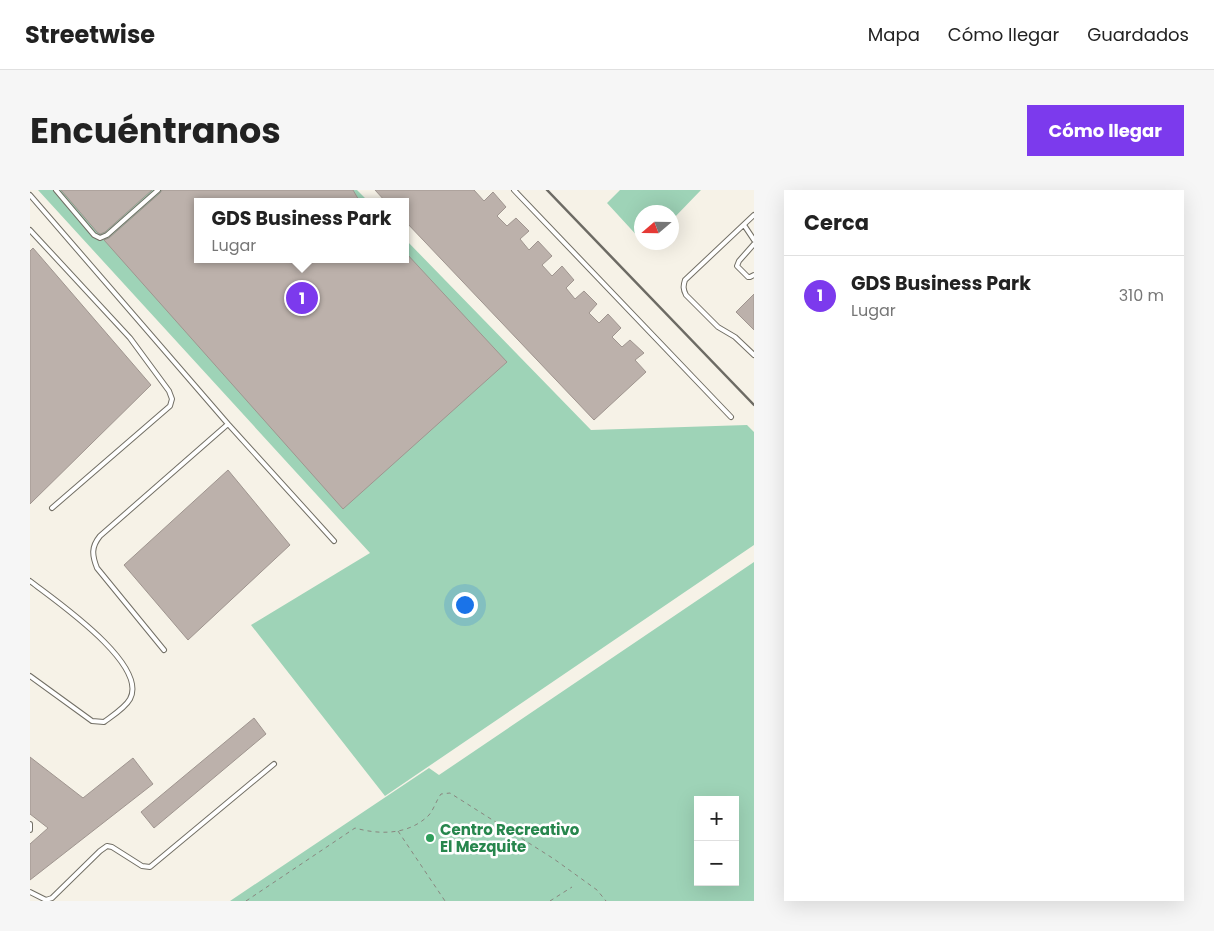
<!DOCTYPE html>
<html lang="es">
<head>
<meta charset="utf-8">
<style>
  :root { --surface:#fff; --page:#f6f6f6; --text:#222; --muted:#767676; --line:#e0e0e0; --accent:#7c3aed }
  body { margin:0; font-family:Poppins,sans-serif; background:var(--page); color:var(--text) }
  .controls { position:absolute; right:15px; bottom:15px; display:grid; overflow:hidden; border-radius:0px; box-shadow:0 5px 20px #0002 }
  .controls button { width:45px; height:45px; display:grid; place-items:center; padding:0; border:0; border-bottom:1px solid var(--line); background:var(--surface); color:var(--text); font:25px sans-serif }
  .compass { position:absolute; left:604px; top:15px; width:45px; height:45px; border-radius:50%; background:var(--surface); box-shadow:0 5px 20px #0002; rotate:250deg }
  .you { position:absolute; left:434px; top:414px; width:18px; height:18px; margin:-12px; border:4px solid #fff; border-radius:50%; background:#1a73e8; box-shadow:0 0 0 8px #1a73e833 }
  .badge { display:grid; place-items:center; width:32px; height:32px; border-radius:50%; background:var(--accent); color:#fff; font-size:16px; font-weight:700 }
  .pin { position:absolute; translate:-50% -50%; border:2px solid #fff; box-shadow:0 1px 5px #0006 }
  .popup { position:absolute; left:164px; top:8px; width:215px; height:65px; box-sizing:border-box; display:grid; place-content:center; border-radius:0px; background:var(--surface); filter:drop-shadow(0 1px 4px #0005); font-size:16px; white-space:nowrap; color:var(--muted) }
  .popup b { font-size:19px; color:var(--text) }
  .popup::after { content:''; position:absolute; left:50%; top:100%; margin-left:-10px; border:10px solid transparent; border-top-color:var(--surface) }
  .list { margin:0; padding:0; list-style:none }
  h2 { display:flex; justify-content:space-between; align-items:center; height:65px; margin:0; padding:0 20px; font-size:21px }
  h2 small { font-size:16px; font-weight:400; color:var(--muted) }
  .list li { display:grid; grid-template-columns:32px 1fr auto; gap:15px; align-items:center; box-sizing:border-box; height:80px; padding:0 20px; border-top:1px solid var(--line) }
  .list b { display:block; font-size:19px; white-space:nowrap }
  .list p { margin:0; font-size:16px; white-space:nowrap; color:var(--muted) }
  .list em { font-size:16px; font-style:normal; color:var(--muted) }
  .map { position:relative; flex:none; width:724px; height:711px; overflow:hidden; border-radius:0px }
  header { display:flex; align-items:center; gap:30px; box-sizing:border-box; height:70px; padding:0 25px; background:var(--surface); border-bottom:1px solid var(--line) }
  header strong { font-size:24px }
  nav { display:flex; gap:28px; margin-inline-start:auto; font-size:18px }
  .intro { display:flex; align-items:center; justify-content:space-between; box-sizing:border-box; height:120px; padding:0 30px }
  h1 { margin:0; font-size:35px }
  .button { padding:12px 22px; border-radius:0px; background:var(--accent); color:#fff; font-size:18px; font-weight:700 }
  main { display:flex; gap:30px; padding:0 30px }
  aside { flex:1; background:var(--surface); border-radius:0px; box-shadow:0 5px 20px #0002 }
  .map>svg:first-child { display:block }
</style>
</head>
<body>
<header>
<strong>Streetwise</strong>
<nav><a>Mapa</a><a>Cómo llegar</a><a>Guardados</a></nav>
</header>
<div class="intro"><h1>Encuéntranos</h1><a class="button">Cómo llegar</a></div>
<main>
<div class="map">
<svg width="724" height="711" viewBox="0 0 724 711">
  <rect width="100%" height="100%" fill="#f6f2e7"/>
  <path fill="#9ed3b7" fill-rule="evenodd" d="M8,0H327L339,12H168V69H376V50L561,240L717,235L724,242V355L355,606L221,435L340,363Z
    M590,0H671L642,30V22H612L611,50L577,13Z
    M724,372V711H200L399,578L409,585ZM668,610H705V692H668Z"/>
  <path fill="#bcb1ab" stroke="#9f958f" d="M31,0H122L75,42L70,44L67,42Z
    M132,0H323L330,12H168V69H376V63L477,172L313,319L74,50L79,48L130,3Z
    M345,0H444L454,11L463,2L476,17L467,26L477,36L486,28L499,41L490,49L499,60L508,51L522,66L512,75L522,86L532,76L544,90L536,98L545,109L554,101L567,114L559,123L569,133L578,124L591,138L582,147L592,157L600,150L614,163L605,170L616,182L564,230L376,32V12H356Z
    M3,58L121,195L0,314V61Z
    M724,104V140L706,122Z
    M198,280L260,355L158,450L94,375Z
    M224,528L236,544L124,638L111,622Z
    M0,567L53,608L103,568L123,594L0,690V654L18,638L0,624Z"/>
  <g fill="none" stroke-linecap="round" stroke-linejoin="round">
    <defs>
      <path id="lane" d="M26,0L64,45L70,48L77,45L128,0
        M484,0L701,227
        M0,5L198,234L304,351
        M724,25L655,90C653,96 653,99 656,105L688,137L705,147L724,165
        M714,35L724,50
        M0,40L100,148L139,201L142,209L140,216L22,318
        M724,54L709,71L707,76L718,87H720L724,85
        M0,391C23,409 119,474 100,509C95,518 82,526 74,532L62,531L0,486
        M134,460L67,378C62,365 61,357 70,346L198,234
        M0,634V640
        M0,702L16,710L22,708L70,661L77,656L82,657L112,676L120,677L244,574"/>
    </defs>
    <use href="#lane" stroke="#726f65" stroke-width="6"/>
    <path stroke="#89867f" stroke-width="1" stroke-dasharray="4 4" stroke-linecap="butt" d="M368,641L415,711
      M216,711L325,638C350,645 379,645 399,625C404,619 406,611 411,604L420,603L524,669L567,700L576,711
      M520,711L542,697"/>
    <use href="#lane" stroke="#fff" stroke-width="4"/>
    <path stroke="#6d6b64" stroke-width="2.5" d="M517,0L724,215"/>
  </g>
  <circle fill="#2e9e5b" stroke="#fff" stroke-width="2" cx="400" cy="648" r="5"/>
  <g text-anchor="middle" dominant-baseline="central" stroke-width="5" stroke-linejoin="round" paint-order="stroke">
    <g font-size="15" font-weight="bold" fill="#27864d" stroke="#fff" text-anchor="start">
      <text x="410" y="639">Centro Recreativo<tspan x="410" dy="17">El Mezquite</tspan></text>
    </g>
  </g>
</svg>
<div class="controls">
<button>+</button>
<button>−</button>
</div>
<svg class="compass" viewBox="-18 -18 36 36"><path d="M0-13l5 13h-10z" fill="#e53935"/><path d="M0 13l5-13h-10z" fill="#767676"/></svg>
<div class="you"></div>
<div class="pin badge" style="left:272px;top:108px">1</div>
<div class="popup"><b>GDS Business Park</b>Lugar</div>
</div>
<aside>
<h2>Cerca<small></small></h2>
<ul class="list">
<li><span class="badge">1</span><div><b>GDS Business Park</b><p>Lugar</p></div><em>310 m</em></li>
</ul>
</aside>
</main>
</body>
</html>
